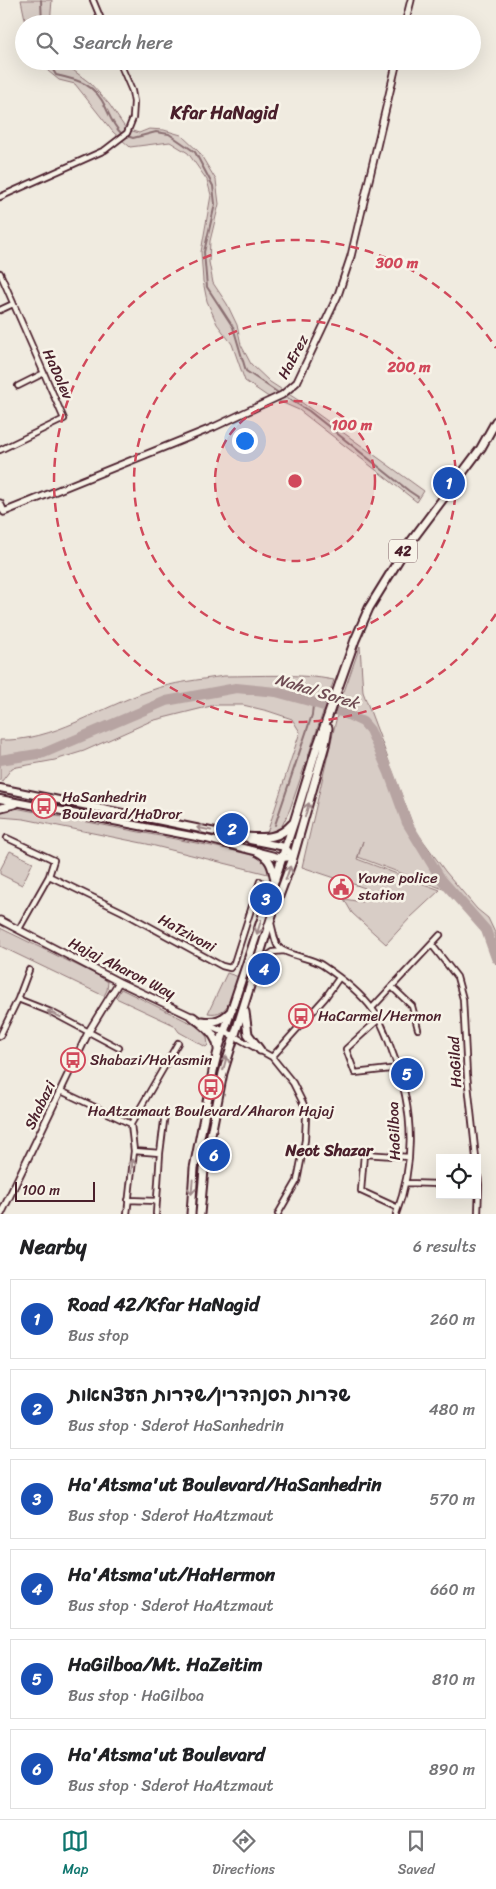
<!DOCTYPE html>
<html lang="en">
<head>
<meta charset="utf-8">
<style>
  :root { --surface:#fff; --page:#f2f2f2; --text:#202124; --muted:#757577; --line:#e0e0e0; --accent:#0f766e }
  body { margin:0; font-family:Sriracha,"Playpen Sans Hebrew",sans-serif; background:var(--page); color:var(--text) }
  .controls { position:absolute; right:15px; bottom:15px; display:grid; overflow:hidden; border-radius:0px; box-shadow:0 5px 20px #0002 }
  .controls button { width:45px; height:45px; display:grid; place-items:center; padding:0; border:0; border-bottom:1px solid var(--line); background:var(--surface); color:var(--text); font:25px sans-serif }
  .scale { position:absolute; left:15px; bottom:12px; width:80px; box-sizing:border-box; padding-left:5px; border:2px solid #4a1f2b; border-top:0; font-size:14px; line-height:18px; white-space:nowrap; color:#4a1f2b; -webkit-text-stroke:4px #f7f3e8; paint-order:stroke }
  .you { position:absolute; left:244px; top:440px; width:18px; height:18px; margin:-12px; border:4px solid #fff; border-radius:50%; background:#1a73e8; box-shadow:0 0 0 8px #1a73e833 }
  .badge { display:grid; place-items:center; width:32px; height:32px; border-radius:50%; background:var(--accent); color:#fff; font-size:16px; font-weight:700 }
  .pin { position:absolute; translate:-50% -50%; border:2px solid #fff; box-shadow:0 1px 5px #0006 }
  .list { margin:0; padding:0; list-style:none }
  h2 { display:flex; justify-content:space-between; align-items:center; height:65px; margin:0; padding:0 20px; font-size:21px }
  h2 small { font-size:16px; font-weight:400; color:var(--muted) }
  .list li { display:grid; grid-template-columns:32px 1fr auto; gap:15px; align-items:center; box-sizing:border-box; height:80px; margin:0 10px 10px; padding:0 10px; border:1px solid var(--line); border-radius:0px }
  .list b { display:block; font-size:19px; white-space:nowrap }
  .list p { margin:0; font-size:16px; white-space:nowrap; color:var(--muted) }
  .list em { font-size:16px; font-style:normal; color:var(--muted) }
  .icon { flex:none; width:28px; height:28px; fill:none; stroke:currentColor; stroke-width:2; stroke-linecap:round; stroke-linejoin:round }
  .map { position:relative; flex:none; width:496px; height:1214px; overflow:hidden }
  .search { position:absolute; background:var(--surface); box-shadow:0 5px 20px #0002; left:15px; right:15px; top:15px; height:55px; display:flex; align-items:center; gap:12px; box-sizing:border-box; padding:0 18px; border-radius:28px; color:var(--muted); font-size:19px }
  .sheet { height:605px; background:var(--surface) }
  nav { display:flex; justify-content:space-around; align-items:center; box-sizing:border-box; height:70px; border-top:1px solid var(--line); background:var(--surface); font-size:14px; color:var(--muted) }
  nav a { display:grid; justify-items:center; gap:2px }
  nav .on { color:var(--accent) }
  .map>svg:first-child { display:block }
</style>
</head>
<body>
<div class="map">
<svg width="496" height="1214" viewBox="0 0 496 1214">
  <rect width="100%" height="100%" fill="#f0ebe0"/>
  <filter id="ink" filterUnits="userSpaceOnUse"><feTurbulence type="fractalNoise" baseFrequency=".02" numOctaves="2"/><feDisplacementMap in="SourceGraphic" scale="10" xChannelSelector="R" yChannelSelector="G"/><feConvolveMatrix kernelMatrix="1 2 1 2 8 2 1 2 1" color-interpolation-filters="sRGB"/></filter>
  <g filter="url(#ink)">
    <path fill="#d8cdc6" stroke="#917678" d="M21,0H52L50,24H26Z
      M44,61H61L90,83L109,104L126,129L139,133L149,129L164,130L181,135L199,152L216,180L219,204L210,241L209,262L213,283L227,304L237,325L241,345L251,364L270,382L301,402L424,491L417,502L299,410L267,396L245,381L232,344L217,324L207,301L203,281L201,252L211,195L207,180L188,153L170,142L130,147L113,132L75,84L59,80L48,71Z
      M360,646L363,692L414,828L445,871L477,909L488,918L496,935V964L482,921L446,890L358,857L363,841L357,859L440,890L410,918L386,944L352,913L344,899L362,902L364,900L365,888L302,867L340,703Z
      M224,676C260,676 299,673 334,680L290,809L280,830L267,833L300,732L292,719L268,711L243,705H215L151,721L84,751L55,760L12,768L2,781L0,780V740C53,742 100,707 149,691C173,682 199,680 224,676Z
      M10,807L227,849L259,857L269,865L268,874L147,844L24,819L0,817V811Z
      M10,851L33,862L22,885L0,874V870Z
      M0,928L101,977L108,982L107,990L104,996L0,946Z
      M227,973L239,977C233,993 230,1017 208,1013Z
      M121,989L199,1027L207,1037L208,1045L206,1047L179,1032L174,1025L116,998Z"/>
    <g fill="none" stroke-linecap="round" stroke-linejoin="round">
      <path stroke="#8b6f72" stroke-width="2" d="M41,0L42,24
        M48,61L56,75C79,80 95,84 106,108C110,117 114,127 122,134
        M127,136L133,138L156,132L169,134L195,152L213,186L215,204L204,252L207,287L233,327L246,371L280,394
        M284,396L309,411L409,491L418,497
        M275,825L312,715L313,705L309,701"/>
      <path stroke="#b7a4a2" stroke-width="10" d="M0,760L44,753L166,701L236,688L276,692L309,701L344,713L363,722L370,730L389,773L407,823L441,879L486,930L496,958"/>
      <defs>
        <path id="minor" d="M93,0L103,24
          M0,197L105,150L127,133L133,118L134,102L132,91L119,61
          M0,273L64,419L0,450
          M0,310L13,304
          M18,386L44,373
          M7,838L54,860L49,876
          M271,923C273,930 274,938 277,945C284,956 311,957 322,965C340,977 360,992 373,1010C382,1022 387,1037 392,1051C413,1105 417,1159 396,1214
          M19,929L49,876L123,912L222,966L230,968L234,963L260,881
          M432,945L457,977L463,999L467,1075L476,1158
          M258,962L273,952L284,951
          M392,987L412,1006L418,1029
          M18,999L51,1012L119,1048
          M372,1008L440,935
          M379,1019L346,1049L355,1073L399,1068
          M0,1036L18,999L29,970
          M234,1036L272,1057L293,1083L304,1105L306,1117L305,1140L297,1181L278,1214
          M272,1057L325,998L339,978
          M61,1091L131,1124L134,1151L127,1214
          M131,1124L178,1043
          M134,1151L160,1153
          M477,1166L479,1185L478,1214
          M406,1183L440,1184
          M128,1200L157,1201
          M398,1208L361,1191L364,1154L409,1157
          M156,1214L160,1153L165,1113"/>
        <path id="tertiary" d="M405,24L411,0
          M0,503L4,512L214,427L282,395L297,382L338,295L351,256L397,61
          M0,920L119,982L197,1019
          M205,1023L234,1036
          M1,1214L89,1031L119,982"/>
        <path id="secondary" d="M0,788L240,837
          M0,799L207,839L282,858L293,857
          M0,808L16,804
          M250,840L285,847L293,857"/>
        <path id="trunk" d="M237,837C260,837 276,842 292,824
          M258,852C271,859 272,866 275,880
          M245,1012L248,1034L260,1050
          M193,1017C204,1026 217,1034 218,1049
          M202,1021C215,1023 223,1020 232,1010
          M191,1214L194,1168L213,1071L219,1047L294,822L316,750L355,640L369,608L406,548L481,448L496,421
          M200,1214L204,1170L223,1073L272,915L292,861L325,745L328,728"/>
      </defs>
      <use href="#minor" stroke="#4a1f2b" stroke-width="8"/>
      <use href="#tertiary" stroke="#4a1f2b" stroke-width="9"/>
      <use href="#secondary" stroke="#4a1f2b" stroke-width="10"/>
      <use href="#trunk" stroke="#4a1f2b" stroke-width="11"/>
      <use href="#minor" stroke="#f7f3e8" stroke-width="4.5"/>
      <use href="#tertiary" stroke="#f7f3e8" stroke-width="5.5"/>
      <use href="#secondary" stroke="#f7f3e8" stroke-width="6"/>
      <use href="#trunk" stroke="#f7f3e8" stroke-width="7"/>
    </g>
    <defs><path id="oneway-shaft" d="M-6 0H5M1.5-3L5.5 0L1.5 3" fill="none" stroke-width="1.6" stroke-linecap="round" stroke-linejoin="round" transform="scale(1.25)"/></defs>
    <g stroke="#a0898a">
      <use href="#oneway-shaft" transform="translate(307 810) rotate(-74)"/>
      <use href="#oneway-shaft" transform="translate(204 829) rotate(-168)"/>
      <use href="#oneway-shaft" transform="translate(288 873) rotate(-71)"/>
      <use href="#oneway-shaft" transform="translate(259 927) rotate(107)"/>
      <use href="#oneway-shaft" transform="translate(54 1014) rotate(-155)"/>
      <use href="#oneway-shaft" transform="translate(225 1063) rotate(-75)"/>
      <use href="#oneway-shaft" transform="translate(132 1166) rotate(-84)"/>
      <use href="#oneway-shaft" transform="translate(192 1187) rotate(95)"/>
    </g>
  </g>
  <circle cx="295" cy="481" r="80" fill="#d1495b" fill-opacity=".12"/>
  <g fill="none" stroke="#d1495b" stroke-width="2.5" stroke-dasharray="9 6">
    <circle cx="295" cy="481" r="80"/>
    <circle cx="295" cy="481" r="161"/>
    <path d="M496 614A241 241 0 1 1 496 348"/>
  </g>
  <defs>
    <symbol id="bus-ring" viewBox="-11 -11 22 22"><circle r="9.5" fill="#f7f3e8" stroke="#d1495b" stroke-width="1.5"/><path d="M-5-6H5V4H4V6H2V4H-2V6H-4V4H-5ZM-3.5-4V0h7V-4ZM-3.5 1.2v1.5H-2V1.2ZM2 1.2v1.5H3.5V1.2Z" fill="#d1495b"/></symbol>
    <symbol id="civic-ring" viewBox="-11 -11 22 22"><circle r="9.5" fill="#f7f3e8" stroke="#d1495b" stroke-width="1.5"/><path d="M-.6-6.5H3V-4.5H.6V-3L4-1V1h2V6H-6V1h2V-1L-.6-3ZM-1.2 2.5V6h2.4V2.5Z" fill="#d1495b"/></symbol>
  </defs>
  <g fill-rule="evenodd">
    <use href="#bus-ring" x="30" y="792" width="28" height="28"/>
    <use href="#civic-ring" x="327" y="873" width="28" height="28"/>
    <use href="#bus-ring" x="287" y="1002" width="28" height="28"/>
    <use href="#bus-ring" x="59" y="1046" width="28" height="28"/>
    <use href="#bus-ring" x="197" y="1073" width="28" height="28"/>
  </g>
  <g text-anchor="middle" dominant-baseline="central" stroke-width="5" stroke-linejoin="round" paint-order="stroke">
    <rect fill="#f7f3e8" stroke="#7e5f64" stroke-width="1" x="389" y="539.5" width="28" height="23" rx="4"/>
    <g font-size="14" font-weight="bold" fill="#4a1f2b">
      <text x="403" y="551">42</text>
    </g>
    <g font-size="15" fill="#4a1f2b" stroke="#f7f3e8">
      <text transform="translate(293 357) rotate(-62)">HaErez</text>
      <text transform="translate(58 374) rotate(66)">HaDolev</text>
      <text transform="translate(187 933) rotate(29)">HaTzivoni</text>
      <text transform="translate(122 968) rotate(27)">Hajaj Aharon Way</text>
      <text transform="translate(455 1062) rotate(-93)">HaGilad</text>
      <text transform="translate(40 1105) rotate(-64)">Shabazi</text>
      <text transform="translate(394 1131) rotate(-92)">HaGilboa</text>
    </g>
    <g font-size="15" fill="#4a1f2b" stroke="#f7f3e8" text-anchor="start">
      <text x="62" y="797">HaSanhedrin<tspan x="62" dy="17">Boulevard/HaDror</tspan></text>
      <text x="358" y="878">Yavne police<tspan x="358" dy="17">station</tspan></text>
      <text x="318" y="1016">HaCarmel/Hermon</text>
      <text x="90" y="1060">Shabazi/HaYasmin</text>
      <text x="211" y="1111" text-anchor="middle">HaAtzamaut Boulevard/Aharon Hajaj</text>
    </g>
    <g font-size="16" font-style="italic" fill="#704e55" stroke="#f7f3e8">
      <text transform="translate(317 691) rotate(17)">Nahal Sorek</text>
    </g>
    <g font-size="16" font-weight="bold" fill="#4a1f2b" stroke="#f7f3e8">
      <text x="329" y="1150">Neot Shazar</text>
    </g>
    <g font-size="18" font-weight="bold" fill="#4a1f2b" stroke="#f7f3e8">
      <text x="224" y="113">Kfar HaNagid</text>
    </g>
  </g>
  <circle cx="295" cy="481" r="8" fill="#d1495b" stroke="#f7f3e8" stroke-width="2.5"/>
  <g font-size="15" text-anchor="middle" font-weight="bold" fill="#d1495b" stroke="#f7f3e8" stroke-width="5" stroke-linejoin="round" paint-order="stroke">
    <text x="397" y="268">300 m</text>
    <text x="409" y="372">200 m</text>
    <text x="352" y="430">100 m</text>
  </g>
</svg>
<div class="controls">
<button><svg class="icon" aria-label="locate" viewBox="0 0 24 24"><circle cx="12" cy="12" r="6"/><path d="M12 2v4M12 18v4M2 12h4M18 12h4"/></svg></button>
</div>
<div class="scale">100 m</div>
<div class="you"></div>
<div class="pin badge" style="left:449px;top:483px;background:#1a4fb4">1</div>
<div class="pin badge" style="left:232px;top:829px;background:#1a4fb4">2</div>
<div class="pin badge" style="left:266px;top:899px;background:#1a4fb4">3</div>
<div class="pin badge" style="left:264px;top:969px;background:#1a4fb4">4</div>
<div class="pin badge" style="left:407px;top:1074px;background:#1a4fb4">5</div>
<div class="pin badge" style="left:214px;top:1155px;background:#1a4fb4">6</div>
<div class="search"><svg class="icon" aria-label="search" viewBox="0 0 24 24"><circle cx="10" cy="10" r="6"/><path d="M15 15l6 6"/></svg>Search here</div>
</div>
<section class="sheet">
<h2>Nearby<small>6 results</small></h2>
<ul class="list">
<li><span class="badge" style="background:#1a4fb4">1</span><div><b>Road 42/Kfar HaNagid</b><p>Bus stop</p></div><em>260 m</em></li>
<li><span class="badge" style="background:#1a4fb4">2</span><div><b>שדרות הסנהדרין/שדרות העצמאות</b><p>Bus stop · Sderot HaSanhedrin</p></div><em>480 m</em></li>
<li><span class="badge" style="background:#1a4fb4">3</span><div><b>Ha'Atsma'ut Boulevard/HaSanhedrin</b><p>Bus stop · Sderot HaAtzmaut</p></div><em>570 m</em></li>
<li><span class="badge" style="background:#1a4fb4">4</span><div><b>Ha'Atsma'ut/HaHermon</b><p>Bus stop · Sderot HaAtzmaut</p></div><em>660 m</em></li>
<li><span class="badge" style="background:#1a4fb4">5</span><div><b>HaGilboa/Mt. HaZeitim</b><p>Bus stop · HaGilboa</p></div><em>810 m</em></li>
<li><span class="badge" style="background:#1a4fb4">6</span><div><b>Ha'Atsma'ut Boulevard</b><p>Bus stop · Sderot HaAtzmaut</p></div><em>890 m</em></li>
</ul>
</section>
<nav>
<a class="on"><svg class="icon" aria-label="map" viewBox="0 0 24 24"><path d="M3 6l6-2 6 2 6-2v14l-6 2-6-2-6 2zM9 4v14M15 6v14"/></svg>Map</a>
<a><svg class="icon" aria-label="directions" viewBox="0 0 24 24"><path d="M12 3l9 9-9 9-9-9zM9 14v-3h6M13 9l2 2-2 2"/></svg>Directions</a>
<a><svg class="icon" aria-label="saved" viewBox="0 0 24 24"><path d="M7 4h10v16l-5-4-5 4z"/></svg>Saved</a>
</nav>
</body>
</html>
